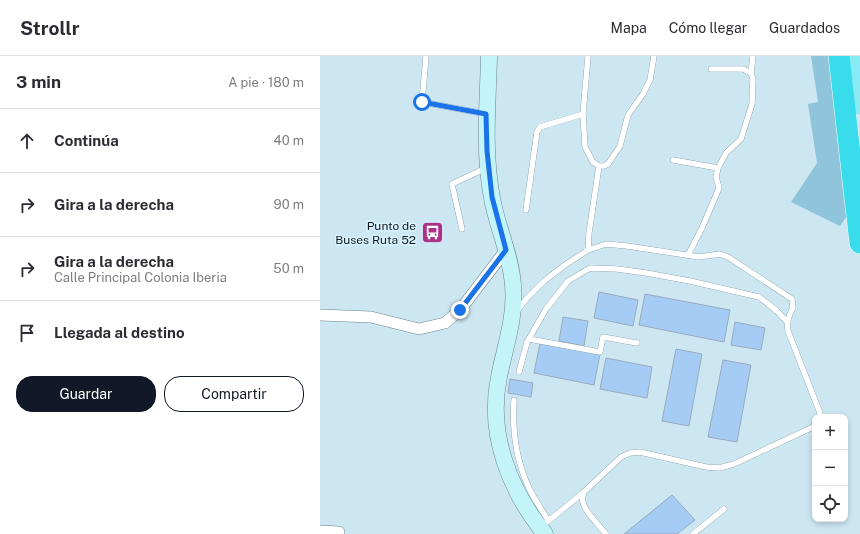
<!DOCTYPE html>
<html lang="es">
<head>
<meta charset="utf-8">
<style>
  :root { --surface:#fff; --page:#f2f2f3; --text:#2b2b33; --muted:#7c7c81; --line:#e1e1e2; --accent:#111827 }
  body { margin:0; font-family:"Public Sans",sans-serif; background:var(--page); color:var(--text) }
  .controls { position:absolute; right:12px; bottom:12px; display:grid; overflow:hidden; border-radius:8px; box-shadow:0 2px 6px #0003 }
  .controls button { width:36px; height:36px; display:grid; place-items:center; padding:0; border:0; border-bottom:1px solid var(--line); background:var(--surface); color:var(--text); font:20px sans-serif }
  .stop { position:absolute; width:12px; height:12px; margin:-9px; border:3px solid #1a73e8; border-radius:50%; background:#fff }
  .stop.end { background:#1a73e8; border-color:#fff; box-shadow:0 1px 4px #0008 }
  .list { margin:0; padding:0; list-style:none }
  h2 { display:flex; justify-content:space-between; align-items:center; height:52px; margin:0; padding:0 16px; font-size:17px }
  h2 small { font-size:13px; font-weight:400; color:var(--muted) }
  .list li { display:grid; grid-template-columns:26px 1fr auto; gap:12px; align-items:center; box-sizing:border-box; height:64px; padding:0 16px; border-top:1px solid var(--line) }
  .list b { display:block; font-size:15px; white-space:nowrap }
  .list p { margin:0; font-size:13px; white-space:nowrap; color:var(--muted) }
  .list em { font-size:13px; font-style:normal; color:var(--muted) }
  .actions { display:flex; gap:8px; padding:12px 16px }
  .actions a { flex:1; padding:9px 0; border:1px solid var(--accent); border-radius:16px; text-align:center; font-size:14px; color:var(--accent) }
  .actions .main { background:var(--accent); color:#fff }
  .icon { flex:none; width:22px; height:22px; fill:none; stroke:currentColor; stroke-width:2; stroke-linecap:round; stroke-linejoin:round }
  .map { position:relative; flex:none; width:540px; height:478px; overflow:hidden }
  header { display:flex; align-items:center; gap:24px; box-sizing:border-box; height:56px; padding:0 20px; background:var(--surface); border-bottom:1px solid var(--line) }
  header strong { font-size:19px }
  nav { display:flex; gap:22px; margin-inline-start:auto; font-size:14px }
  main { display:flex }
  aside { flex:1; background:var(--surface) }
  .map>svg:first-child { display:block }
</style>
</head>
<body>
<header>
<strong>Strollr</strong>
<nav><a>Mapa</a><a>Cómo llegar</a><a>Guardados</a></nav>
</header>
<main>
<aside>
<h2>3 min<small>A pie · 180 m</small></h2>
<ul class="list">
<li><svg class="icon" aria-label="ahead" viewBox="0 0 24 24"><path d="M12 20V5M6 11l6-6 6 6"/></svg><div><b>Continúa</b></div><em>40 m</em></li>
<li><svg class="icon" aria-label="right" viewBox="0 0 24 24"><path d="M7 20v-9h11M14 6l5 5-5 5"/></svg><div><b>Gira a la derecha</b></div><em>90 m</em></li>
<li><svg class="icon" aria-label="right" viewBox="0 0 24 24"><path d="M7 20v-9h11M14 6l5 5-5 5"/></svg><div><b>Gira a la derecha</b><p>Calle Principal Colonia Iberia</p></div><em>50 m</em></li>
<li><svg class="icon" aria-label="arrive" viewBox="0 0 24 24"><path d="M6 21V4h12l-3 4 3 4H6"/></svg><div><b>Llegada al destino</b></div></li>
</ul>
<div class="actions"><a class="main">Guardar</a><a>Compartir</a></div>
</aside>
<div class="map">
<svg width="540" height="478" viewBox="0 0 540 478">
  <rect width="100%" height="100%" fill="#cce6f2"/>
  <path fill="#8fc4db" d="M491,0H511L531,154L520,170L471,146L497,107L488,48L498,46Z"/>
  <path fill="#a5ccf5" stroke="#9aabbd" d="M279,236L318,244L313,270L274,262Z
    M325,238L410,254L404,286L319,269Z
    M243,261L268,265L264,290L239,285Z
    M415,266L445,272L441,294L411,289Z
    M220,287L280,298L274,329L214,317Z
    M356,293L382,298L369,370L342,365Z
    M286,302L332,311L327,342L280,333Z
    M403,304L431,309L417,386L388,381Z
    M190,323L213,327L211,341L188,337Z
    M352,439L375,464L357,478H304Z"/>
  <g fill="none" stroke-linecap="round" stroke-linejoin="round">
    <defs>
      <path id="lane" d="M106,0L102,46L166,58
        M268,0L263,58L265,91L273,106L279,110H284L288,108L300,90L308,59L323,38L330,24L334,0
        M431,17L433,0
        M353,104L398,112
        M206,154L217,76L220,71L263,58
        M142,173L132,128L166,112
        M268,194L269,177L279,110
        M368,199L382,172L399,132L396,121L398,112L406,97L421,83L432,48L433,23L431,17L423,13H391
        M197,255L207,242L224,225L245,209L268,194L286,188L307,190L379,201L400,198L408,201L472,243L473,252C468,261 467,265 468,275L500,357L499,361
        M209,283L280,296L283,281L317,287
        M199,316L207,286L226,253L248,225L270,212L297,213L326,217L370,225L439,241L457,255L467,266
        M194,344C192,374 196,404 209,432C214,443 222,454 228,464
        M227,466L264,436
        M286,478C280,470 264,455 263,446C262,443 263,439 264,436L301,401L310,397L320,396L386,411L399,412L414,408L493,371L495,368
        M373,478L404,453"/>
      <path id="street" d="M0,259L51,261L99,273L125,267L140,254L186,194
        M0,475L19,476"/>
      <path id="secondary" d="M169,0C168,47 163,95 172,142C177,171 191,199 193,229C196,261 185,290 179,321C167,378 190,435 225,478"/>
      <path id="primary" d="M534,0L540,50"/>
      <path id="highway" d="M519,0L540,187"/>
    </defs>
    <use href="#lane" stroke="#6d858f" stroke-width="6"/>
    <use href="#street" stroke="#6d858f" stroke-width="12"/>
    <use href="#secondary" stroke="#6d858f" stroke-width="17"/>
    <use href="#primary" stroke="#fff" stroke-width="19"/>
    <use href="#highway" stroke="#fff" stroke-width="22"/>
    <use href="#lane" stroke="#fff" stroke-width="5.5"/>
    <use href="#street" stroke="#fff" stroke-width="11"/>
    <use href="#secondary" stroke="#c3f4f9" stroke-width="16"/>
    <use href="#primary" stroke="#88eaf2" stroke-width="18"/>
    <use href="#highway" stroke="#38dcea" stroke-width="21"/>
  </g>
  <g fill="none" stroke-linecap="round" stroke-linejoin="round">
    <path stroke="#1a73e8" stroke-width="5" d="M102,46L166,58L167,95L172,141L186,194L140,254"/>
  </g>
  <defs>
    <symbol id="bus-square" viewBox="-11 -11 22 22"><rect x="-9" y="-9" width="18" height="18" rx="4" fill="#ab3288" stroke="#d9f3ff"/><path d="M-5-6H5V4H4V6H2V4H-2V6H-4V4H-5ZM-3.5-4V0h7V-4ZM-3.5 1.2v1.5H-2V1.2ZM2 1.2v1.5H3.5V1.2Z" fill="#fff"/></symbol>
  </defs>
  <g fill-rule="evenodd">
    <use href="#bus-square" x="100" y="164" width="25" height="25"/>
  </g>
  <g text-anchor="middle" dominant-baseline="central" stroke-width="3" stroke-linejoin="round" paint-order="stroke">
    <g font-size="12" fill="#111a1e" stroke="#d9f3ff" text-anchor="end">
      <text x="96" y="170">Punto de<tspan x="96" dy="14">Buses Ruta 52</tspan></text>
    </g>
  </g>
</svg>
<div class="controls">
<button>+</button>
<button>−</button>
<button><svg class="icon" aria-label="locate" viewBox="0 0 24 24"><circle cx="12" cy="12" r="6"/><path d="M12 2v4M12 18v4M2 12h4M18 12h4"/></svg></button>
</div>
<div class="stop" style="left:102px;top:46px"></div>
<div class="stop end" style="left:140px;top:254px"></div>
</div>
</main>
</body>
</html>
